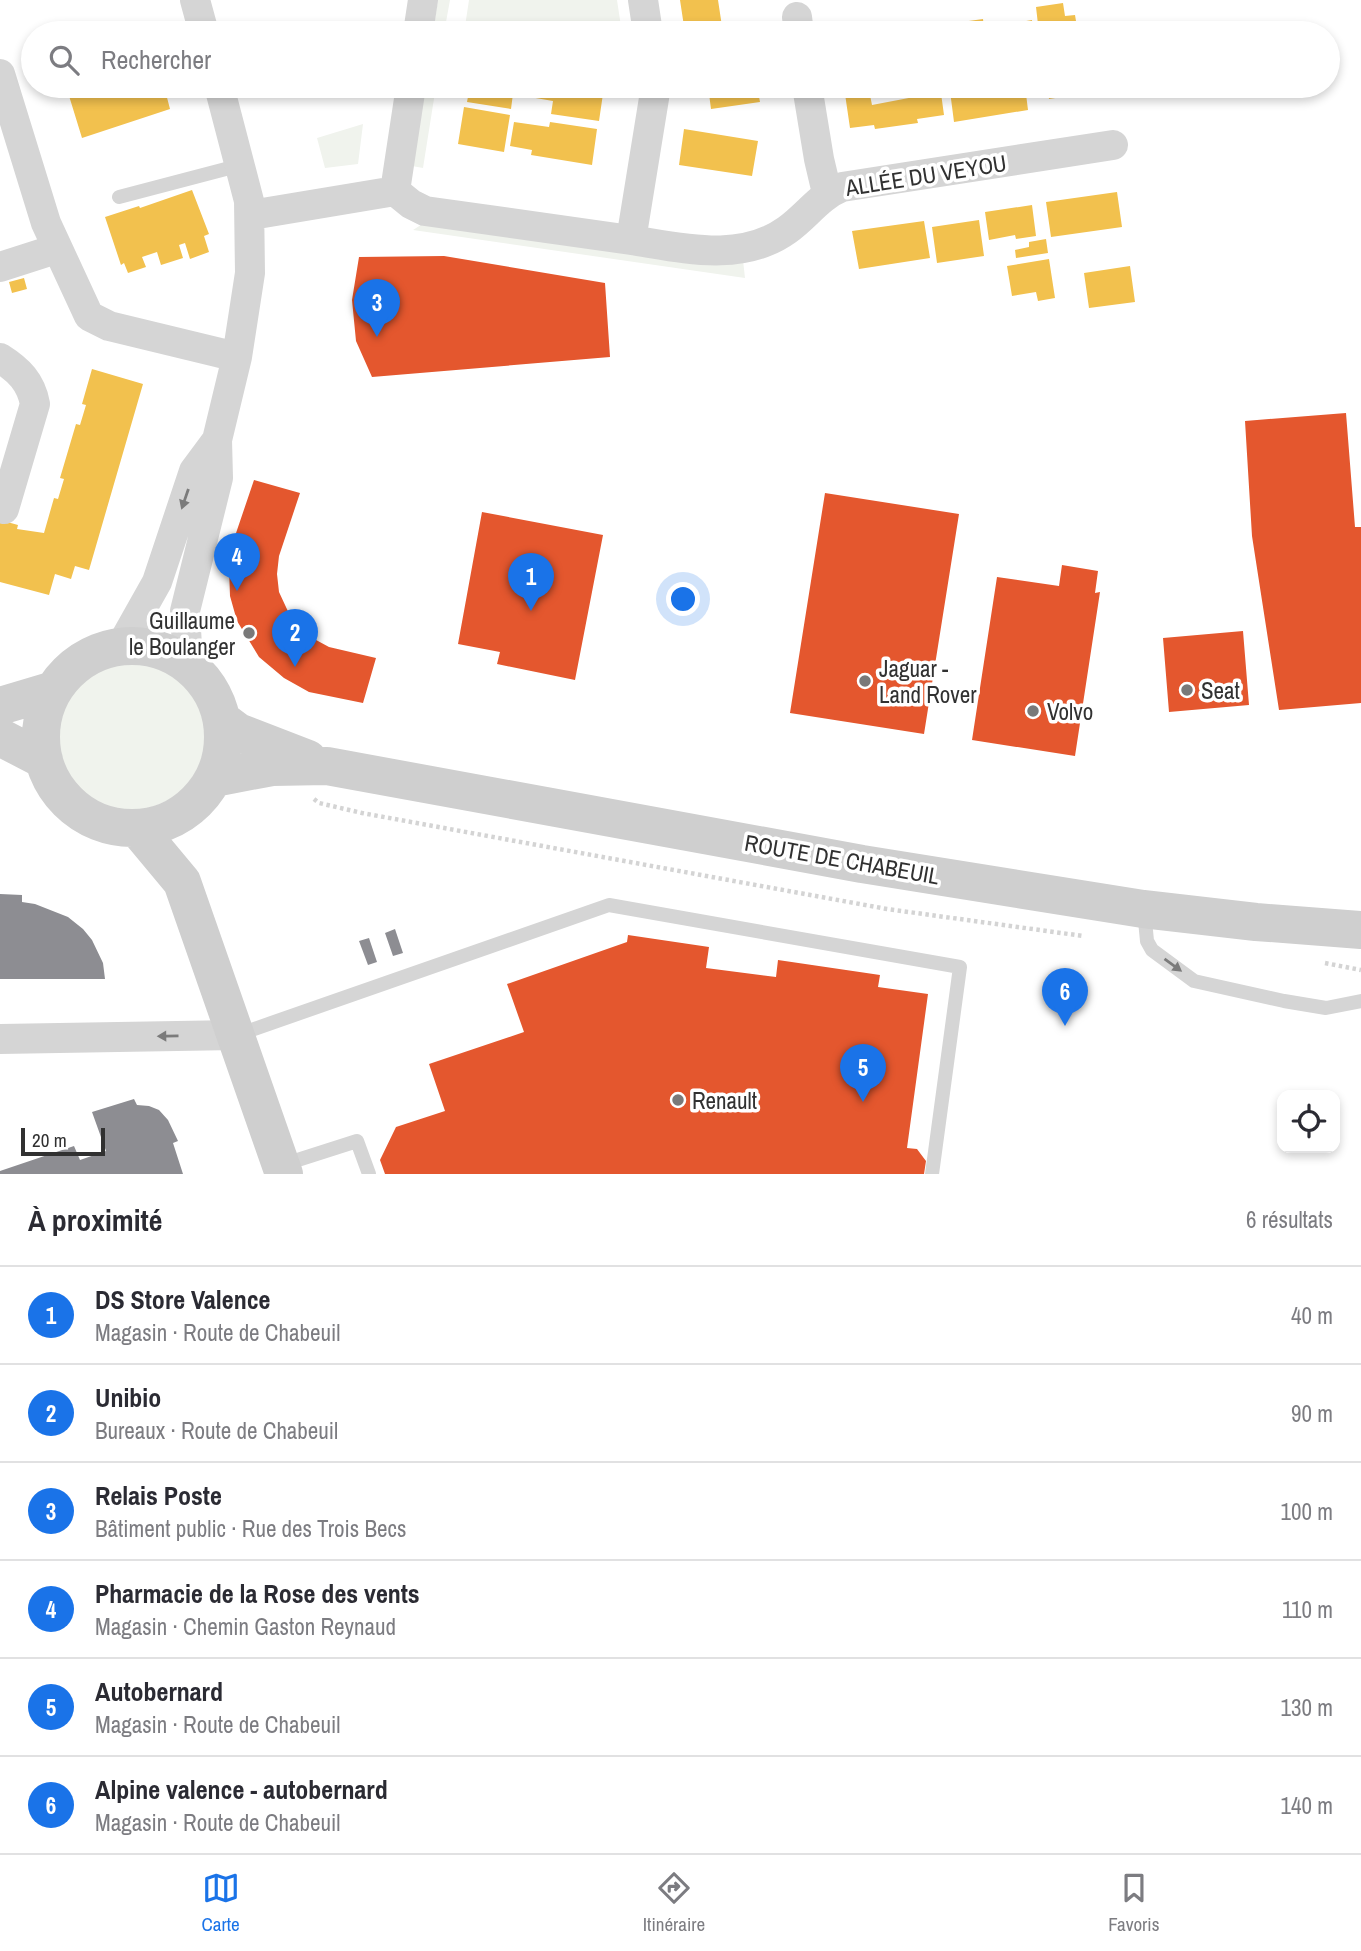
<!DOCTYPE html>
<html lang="fr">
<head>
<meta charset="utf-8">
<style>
  :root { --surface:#fff; --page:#f7f7f7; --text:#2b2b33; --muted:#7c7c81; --line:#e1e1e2; --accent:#1a73e8 }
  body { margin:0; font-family:"Archivo Narrow",sans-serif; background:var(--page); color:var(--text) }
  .controls { position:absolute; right:21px; bottom:21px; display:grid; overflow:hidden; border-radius:14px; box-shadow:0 4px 10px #0003 }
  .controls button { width:63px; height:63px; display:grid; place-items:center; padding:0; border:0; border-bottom:2px solid var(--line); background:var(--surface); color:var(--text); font:35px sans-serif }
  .scale { position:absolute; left:21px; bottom:18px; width:84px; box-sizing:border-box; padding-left:7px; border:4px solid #313131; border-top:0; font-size:19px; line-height:24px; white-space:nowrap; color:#313131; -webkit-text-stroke:5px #fff; paint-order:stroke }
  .you { position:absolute; left:684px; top:600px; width:24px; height:24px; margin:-18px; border:5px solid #fff; border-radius:50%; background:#1a73e8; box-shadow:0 0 0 10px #1a73e833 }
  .badge { display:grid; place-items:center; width:46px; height:46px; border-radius:50%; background:var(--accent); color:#fff; font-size:23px; font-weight:700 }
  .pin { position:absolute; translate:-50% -58px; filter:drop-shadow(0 2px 4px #0008) }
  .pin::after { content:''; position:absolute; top:37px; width:24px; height:21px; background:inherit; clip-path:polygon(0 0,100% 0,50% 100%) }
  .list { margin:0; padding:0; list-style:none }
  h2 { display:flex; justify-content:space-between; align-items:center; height:91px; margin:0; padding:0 28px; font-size:30px }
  h2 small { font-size:23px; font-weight:400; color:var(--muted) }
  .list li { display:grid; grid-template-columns:46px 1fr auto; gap:21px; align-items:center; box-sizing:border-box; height:98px; padding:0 28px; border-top:2px solid var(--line) }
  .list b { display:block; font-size:26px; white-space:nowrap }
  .list p { margin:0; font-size:23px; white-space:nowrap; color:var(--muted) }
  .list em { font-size:23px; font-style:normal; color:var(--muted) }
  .icon { flex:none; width:38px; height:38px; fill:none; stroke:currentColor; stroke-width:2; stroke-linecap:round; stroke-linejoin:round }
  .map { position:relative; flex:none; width:1361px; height:1174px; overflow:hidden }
  .search { position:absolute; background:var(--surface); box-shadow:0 4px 10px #0003; left:21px; right:21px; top:21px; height:77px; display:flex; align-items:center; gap:18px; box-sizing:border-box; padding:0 24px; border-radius:38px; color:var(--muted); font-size:26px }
  .sheet { height:679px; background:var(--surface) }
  nav { display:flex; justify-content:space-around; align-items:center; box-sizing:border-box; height:98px; border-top:2px solid var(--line); background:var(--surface); font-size:19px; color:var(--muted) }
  nav a { display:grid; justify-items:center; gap:4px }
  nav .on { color:var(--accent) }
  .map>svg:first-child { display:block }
</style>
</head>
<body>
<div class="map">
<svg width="1361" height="1174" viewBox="0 0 1361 1174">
  <rect width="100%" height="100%" fill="#fff"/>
  <path fill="#f0f3ed" d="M438,0H450L444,33H433Z
    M469,0H617L622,33H464Z
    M424,86H436L423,168L412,166Z
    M363,124L358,164L325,168L317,138Z
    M424,223L743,260L745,278L413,230Z
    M57 736a74 74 0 1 1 148 0a74 74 0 1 1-148 0Z"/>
  <path fill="#f2c14e" d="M680,0H718L723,33H685Z
    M1063,3L1065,16L1075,15L1078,33H1039L1036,7Z
    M983,19L984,28L1032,20L1033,33H941L940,25Z
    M903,25L904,33H866V32Z
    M66,86H164L170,109L82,138Z
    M470,86H514L511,109L467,102Z
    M519,86L604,87L599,121L551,114L553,101L518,95Z
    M708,86H757L760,102L711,109Z
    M912,86H940L944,115L917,119L918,123L875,129L874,125L850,128L845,94L869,90L872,105L914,97Z
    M987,86H1025L1028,110L954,122L950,91Z
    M1047,86H1086L1087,93L1049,99Z
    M464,107L510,115L504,152L458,144Z
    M514,122L549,127L550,122L597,129L592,165L531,155L532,150L510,146Z
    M684,129L758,141L752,176L679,165Z
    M192,190L209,234L204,236L209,252L190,259L185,243L179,245L183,258L161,265L157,252L142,257L146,267L128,273L124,263L121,265L105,217L139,206L140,208Z
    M1117,192L1122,227L1051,237L1046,202Z
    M1032,205L1036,236L1016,239L1015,235L989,240L985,212Z
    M979,220L984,256L937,263L932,227Z
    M924,221L930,258L859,269L852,231Z
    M1046,239L1048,253L1016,258L1015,250L1029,247V242Z
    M1049,259L1055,298L1038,301L1036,292L1012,296L1007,266Z
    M1130,266L1135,302L1089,308L1084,273Z
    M24,278L27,289L12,293L9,282Z
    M92,369L143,384L89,570L75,566L71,579L55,574L49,595L0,582V520L18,525L17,529L44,533L54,498L58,499L64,479L60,478L76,424L80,425L86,405L82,404Z"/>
  <path fill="#e4572e" d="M444,256L605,283L610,357L372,377L356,341L352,300L359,257Z
    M1346,413L1355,527H1361V703L1279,710L1252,536L1245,421Z
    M254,480L300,493L279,556L277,574L279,592L292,620L305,634L329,647L376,658L363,703L309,692L284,678L259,657L237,621L230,596L229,568L234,539Z
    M825,493L959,514L924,734L790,713Z
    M482,512L603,535L575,680L497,664L500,652L458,644Z
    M1062,565L1098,571L1095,593L1100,592L1075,756L972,740L997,577L1059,586Z
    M1243,631L1249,705L1169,712L1163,638Z
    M628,935L709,947L706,968L776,977L778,960L880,975L878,987L928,994L907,1148L917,1149L926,1161L924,1174H385L380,1160L396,1127L445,1111L429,1064L524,1032L507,984L627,942Z"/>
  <path fill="#8d8d92" d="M0,894L22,895V902L35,904L68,917L83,929L92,940L103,963L105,979H0Z
    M395,929L403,953L393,956L385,933Z
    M369,938L377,962L368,965L359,941Z
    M134,1099L137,1105L149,1106L159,1110L168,1120L178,1141L173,1143L183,1174H0V1171L74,1146L80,1160L106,1151L92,1112Z"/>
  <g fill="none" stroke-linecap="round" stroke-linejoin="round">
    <path stroke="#d4d4d4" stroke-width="4.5" stroke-dasharray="3.5 3.5" stroke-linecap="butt" d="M314,799L319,803L362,813L887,909L1083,936
      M1325,963L1361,970"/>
    <path stroke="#d5d5d5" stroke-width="14" d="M119,197L241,165
      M1144,910L1147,941L1152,950L1194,981L1284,1001L1326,1008L1361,1001
      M237,1035L609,905L960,967L932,1174
      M282,1165L357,1141L369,1174"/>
    <path stroke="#d5d5d5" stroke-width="30" d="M195,0L204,33
      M643,0L648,33
      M797,17L799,33
      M418,33L423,0
      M0,74L46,223L89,316L109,326L237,357
      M807,86L819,159L827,193
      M395,191L411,204L425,211L631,240L656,86
      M251,215L395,191L411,86
      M631,240C683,248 741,263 787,230C808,215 818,197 842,187L1113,145
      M0,267L56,249
      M0,358C19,370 31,382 35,404L4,509
      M121,646L157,582L194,471L217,440
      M188,664L185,611L218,478L217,440L237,357L250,273L249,201L219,86
      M0,1039L236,1035"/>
    <path stroke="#cfcfcf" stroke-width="38" d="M41 737a91 91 0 1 1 182 0a91 91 0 1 1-182 0Z
      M0,706L54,690
      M222,720L238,732L308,759
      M0,737L44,760
      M214,778L272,767L327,766L862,864L1143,909L1256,922L1361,930
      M137,828L182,882L284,1174"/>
  </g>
  <defs><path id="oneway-solid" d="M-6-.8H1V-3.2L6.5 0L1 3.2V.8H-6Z" transform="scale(1.75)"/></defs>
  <g fill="#7b7b7b">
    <use href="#oneway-solid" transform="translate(185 499) rotate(109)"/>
    <use href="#oneway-solid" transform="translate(1173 965) rotate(36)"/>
    <use href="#oneway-solid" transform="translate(168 1036) rotate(179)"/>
  </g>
  <g fill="#797979" stroke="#fff" stroke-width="2.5">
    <circle cx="249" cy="633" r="7"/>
    <circle cx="865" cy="681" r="7"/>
    <circle cx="1187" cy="690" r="7"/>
    <circle cx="1033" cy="711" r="7"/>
    <circle cx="678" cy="1100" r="7"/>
  </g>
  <g text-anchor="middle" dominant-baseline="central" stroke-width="7" stroke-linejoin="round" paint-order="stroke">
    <g font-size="23" fill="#313131" stroke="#fff">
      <text transform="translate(926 175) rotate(-9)">ALLÉE DU VEYOU</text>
      <text transform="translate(842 859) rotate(10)">ROUTE DE CHABEUIL</text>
    </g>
    <g font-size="23" fill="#313131" stroke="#fff" text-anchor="start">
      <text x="235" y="620" text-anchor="end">Guillaume<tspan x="235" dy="26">le Boulanger</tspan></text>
      <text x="879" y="668">Jaguar -<tspan x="879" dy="26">Land Rover</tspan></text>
      <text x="1201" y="690">Seat</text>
      <text x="1047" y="711">Volvo</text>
      <text x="692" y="1100">Renault</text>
    </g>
  </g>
</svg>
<div class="controls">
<button><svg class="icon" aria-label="locate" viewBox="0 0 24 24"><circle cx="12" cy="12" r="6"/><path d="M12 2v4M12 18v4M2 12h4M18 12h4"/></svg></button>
</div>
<div class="scale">20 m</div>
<div class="you"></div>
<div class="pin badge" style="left:531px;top:611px">1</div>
<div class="pin badge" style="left:295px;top:667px">2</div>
<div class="pin badge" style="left:377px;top:337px">3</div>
<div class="pin badge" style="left:237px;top:591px">4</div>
<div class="pin badge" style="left:863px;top:1102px">5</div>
<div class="pin badge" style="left:1065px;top:1026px">6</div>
<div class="search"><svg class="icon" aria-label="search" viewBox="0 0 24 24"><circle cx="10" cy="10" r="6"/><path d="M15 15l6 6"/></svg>Rechercher</div>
</div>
<section class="sheet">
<h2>À proximité<small>6 résultats</small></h2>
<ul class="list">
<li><span class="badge">1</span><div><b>DS Store Valence</b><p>Magasin · Route de Chabeuil</p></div><em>40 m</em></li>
<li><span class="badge">2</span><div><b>Unibio</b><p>Bureaux · Route de Chabeuil</p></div><em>90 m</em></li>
<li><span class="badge">3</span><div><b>Relais Poste</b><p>Bâtiment public · Rue des Trois Becs</p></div><em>100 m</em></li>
<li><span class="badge">4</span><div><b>Pharmacie de la Rose des vents</b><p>Magasin · Chemin Gaston Reynaud</p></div><em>110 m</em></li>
<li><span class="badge">5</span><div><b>Autobernard</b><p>Magasin · Route de Chabeuil</p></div><em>130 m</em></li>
<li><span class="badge">6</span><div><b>Alpine valence - autobernard</b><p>Magasin · Route de Chabeuil</p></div><em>140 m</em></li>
</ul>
</section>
<nav>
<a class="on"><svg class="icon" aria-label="map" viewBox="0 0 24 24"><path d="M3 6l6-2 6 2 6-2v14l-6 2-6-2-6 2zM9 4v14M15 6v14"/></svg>Carte</a>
<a><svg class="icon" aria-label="directions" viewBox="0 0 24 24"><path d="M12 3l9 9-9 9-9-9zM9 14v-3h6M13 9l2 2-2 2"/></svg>Itinéraire</a>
<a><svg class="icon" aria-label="saved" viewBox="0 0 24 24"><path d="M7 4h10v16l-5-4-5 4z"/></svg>Favoris</a>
</nav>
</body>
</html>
